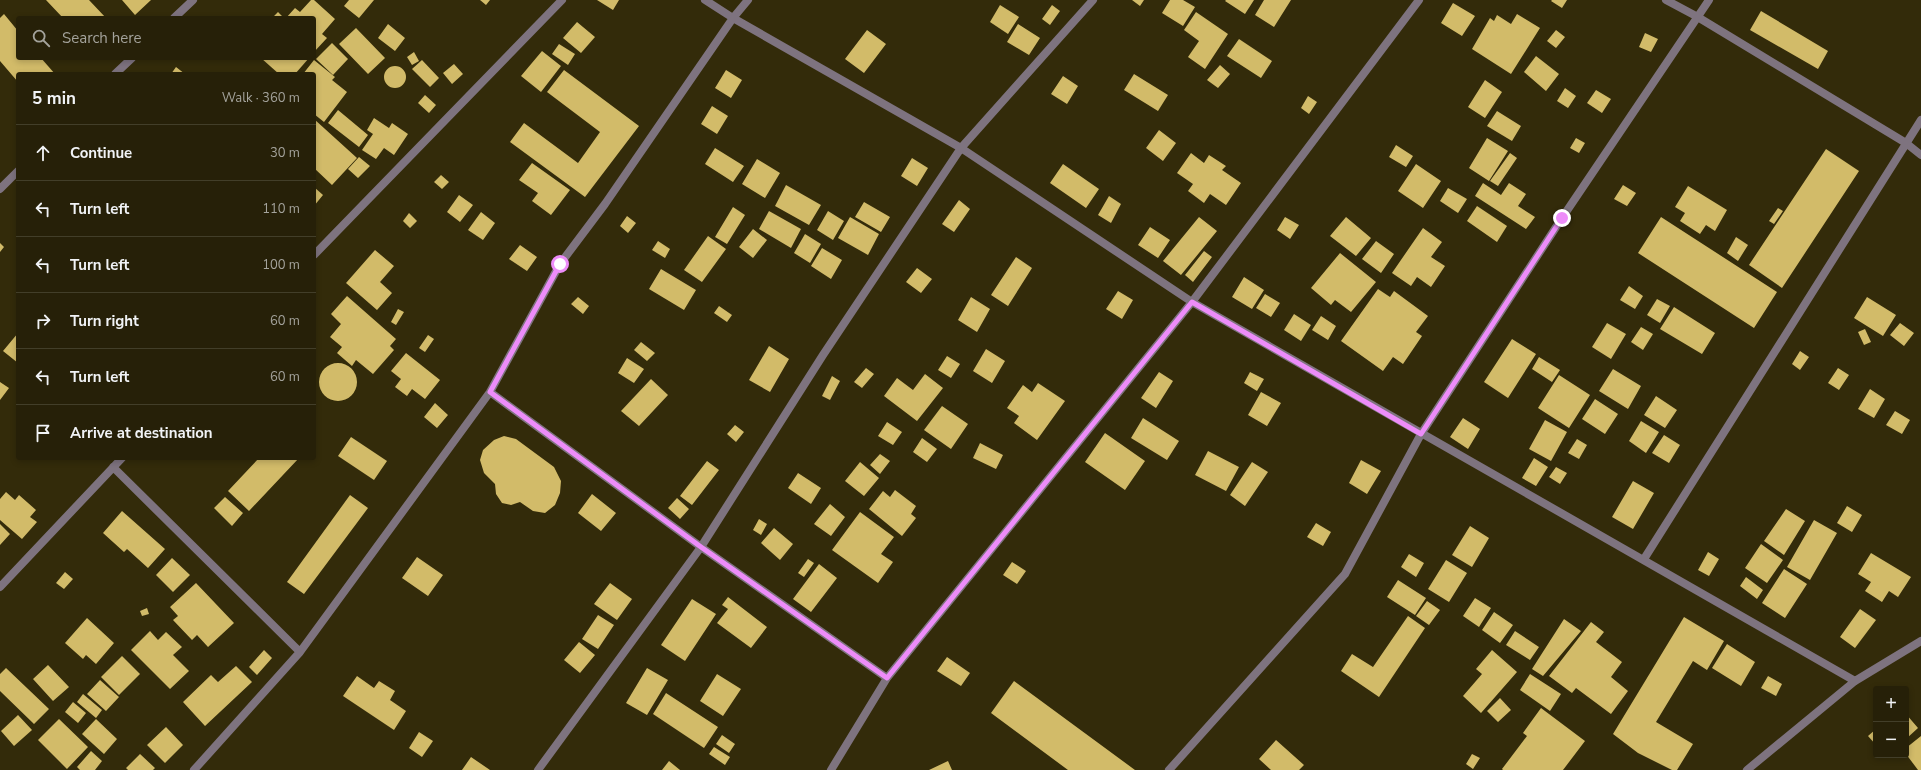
<!DOCTYPE html>
<html lang="en">
<head>
<meta charset="utf-8">
<style>
  :root { --surface:#262008; --page:#322d16; --text:#f1f3f6; --muted:#a4a39c; --line:#423e29 }
  body { margin:0; font-family:"Nunito Sans",sans-serif; background:var(--page); color:var(--text) }
  .controls { position:absolute; right:12px; bottom:12px; display:grid; overflow:hidden; border-radius:4px; box-shadow:0 2px 6px #0003 }
  .controls button { width:36px; height:36px; display:grid; place-items:center; padding:0; border:0; border-bottom:1px solid var(--line); background:var(--surface); color:var(--text); font:20px sans-serif }
  .stop { position:absolute; width:12px; height:12px; margin:-9px; border:3px solid #ed8cf9; border-radius:50%; background:#fff }
  .stop.end { background:#ed8cf9; border-color:#fff; box-shadow:0 1px 4px #0008 }
  .list { margin:0; padding:0; list-style:none }
  h2 { display:flex; justify-content:space-between; align-items:center; height:52px; margin:0; padding:0 16px; font-size:17px }
  h2 small { font-size:13px; font-weight:400; color:var(--muted) }
  .list li { display:grid; grid-template-columns:26px 1fr auto; gap:12px; align-items:center; box-sizing:border-box; height:56px; padding:0 16px; border-top:1px solid var(--line) }
  .list b { display:block; font-size:15px; white-space:nowrap }
  .list em { font-size:13px; font-style:normal; color:var(--muted) }
  .icon { flex:none; width:22px; height:22px; fill:none; stroke:currentColor; stroke-width:2; stroke-linecap:round; stroke-linejoin:round }
  .map { position:relative; flex:none; width:1921px; height:770px; overflow:hidden }
  .search { position:absolute; background:var(--surface); box-shadow:0 2px 6px #0003; left:16px; top:16px; width:300px; height:44px; display:flex; align-items:center; gap:10px; box-sizing:border-box; padding:0 14px; border-radius:4px; color:var(--muted); font-size:15px }
  .panel { position:absolute; background:var(--surface); box-shadow:0 2px 6px #0003; left:16px; top:72px; width:300px; height:388px; border-radius:4px }
  .map>svg:first-child { display:block }
</style>
</head>
<body>
<div class="map">
<svg width="1921" height="770" viewBox="0 0 1921 770">
  <rect width="100%" height="100%" fill="#332b0a"/>
  <path fill="#d2bb69" d="M46,0H89L106,18H63Z
    M122,0H151L135,15Z
    M311,0H314L335,19L322,34L327,38L314,52V18H286L295,8L300,12Z
    M349,0H374L359,18L344,6Z
    M480,0H490L486,5Z
    M597,0H619L613,10Z
    M1132,0H1144L1140,6Z
    M1170,0H1183L1195,7L1183,26L1162,13Z
    M1226,0H1254L1245,14L1225,1Z
    M1264,0H1291L1274,27L1255,15Z
    M1552,0H1567L1562,8L1551,1Z
    M1453,3L1475,16L1462,36L1441,23Z
    M1000,5L1019,17L1008,34L990,22Z
    M1052,5L1060,11L1050,25L1042,19Z
    M1761,11L1828,51L1818,69L1750,30Z
    M278,12L284,18H272Z
    M1196,12L1228,34L1205,69L1188,57L1199,41L1184,30Z
    M4,14L18,31V58H41L55,74H18V82L0,61V18Z
    M1517,14L1540,28L1511,74L1472,49L1490,18L1494,21L1497,15L1511,24Z
    M577,22L595,37L581,53L563,38Z
    M388,24L405,38L395,51L378,38Z
    M1018,24L1040,38L1029,55L1007,42Z
    M356,28L385,58L368,74L339,44Z
    M867,30L886,44L864,73L845,59Z
    M1556,30L1565,37L1556,48L1547,41Z
    M1645,33L1658,39L1651,52L1639,47Z
    M1239,39L1272,61L1261,78L1227,56Z
    M332,43L348,59L333,75L316,59Z
    M559,44L575,54L568,65L552,54Z
    M542,51L561,66L541,92L521,76Z
    M414,52L419,61L412,65L407,57Z
    M1536,56L1559,74L1546,91L1524,72Z
    M261,58H309L295,74H279Z
    M314,60L335,77L332,80L347,92L324,122L314,114V74H303Z
    M422,60L439,78L430,87L412,69Z
    M454,64L463,74L452,84L443,73Z
    M1220,65L1230,74L1218,88L1207,80Z
    M384 77a11 11 0 1 1 22 0a11 11 0 1 1-22 0Z
    M176,67L185,74H171Z
    M564,70L639,126L585,197L510,142L524,123L578,163L600,132L547,92Z
    M726,70L742,80L731,98L715,88Z
    M1134,74L1168,95L1158,111L1124,90Z
    M1063,76L1078,86L1067,104L1051,94Z
    M1485,80L1502,92L1485,118L1468,107Z
    M1565,88L1576,96L1568,108L1557,101Z
    M1596,90L1611,99L1602,113L1587,103Z
    M425,95L436,105L429,113L418,103Z
    M1308,96L1317,102L1309,114L1301,108Z
    M712,106L728,116L717,134L701,124Z
    M338,110L368,135L359,147L328,123Z
    M1497,111L1521,126L1512,141L1487,126Z
    M374,118L389,128L392,123L408,134L394,155L384,148L376,159L362,150L373,134L367,130Z
    M314,119L357,158L332,185L314,168Z
    M1159,130L1176,143L1163,161L1146,148Z
    M1487,138L1508,151L1489,181L1469,168Z
    M1576,138L1585,143L1579,153L1570,148Z
    M1396,145L1413,156L1406,167L1389,157Z
    M715,148L744,166L733,182L705,164Z
    M1826,149L1859,171L1782,288L1749,265Z
    M1191,153L1204,163L1209,155L1226,166L1222,170L1241,183L1226,205L1210,194L1204,203L1188,191L1193,184L1177,173Z
    M1510,153L1517,158L1498,186L1490,181Z
    M359,157L370,166L358,178L348,169Z
    M912,158L928,168L917,186L901,176Z
    M757,159L780,173L765,198L742,184Z
    M532,163L570,190L551,215L532,201L538,193L519,180Z
    M1063,164L1099,189L1086,208L1050,183Z
    M1416,164L1441,181L1423,208L1398,191Z
    M441,175L449,182L442,189L434,182Z
    M1483,183L1501,195L1509,183L1526,194L1518,206L1535,217L1526,229L1475,196Z
    M786,185L821,205L809,225L775,206Z
    M1623,185L1636,193L1627,206L1614,199Z
    M1688,186L1727,210L1715,231L1706,225L1700,234L1680,221L1685,213L1675,207Z
    M314,187L323,195L314,206Z
    M1448,188L1467,199L1458,213L1440,201Z
    M459,195L473,205L460,222L447,212Z
    M1109,196L1121,204L1111,223L1098,215Z
    M959,200L970,209L954,232L942,224Z
    M864,202L890,217L881,232L855,217Z
    M1477,206L1507,226L1497,242L1467,221Z
    M733,207L745,215L727,244L715,237Z
    M1778,208L1783,211L1774,224L1769,221Z
    M769,211L801,229L791,248L759,229Z
    M828,211L844,221L833,240L817,230Z
    M481,212L495,223L483,240L468,230Z
    M409,213L417,221L410,228L403,221Z
    M627,216L636,223L628,233L620,226Z
    M850,217L879,234L868,255L838,238Z
    M1199,217L1217,231L1181,275L1163,261Z
    M1285,217L1299,225L1290,239L1277,230Z
    M1346,217L1371,238L1356,256L1330,236Z
    M1661,217L1777,292L1754,328L1638,253Z
    M1150,227L1170,240L1158,258L1138,245Z
    M1423,228L1442,242L1431,257L1445,266L1431,287L1417,277L1411,286L1392,273Z
    M753,229L767,240L753,258L739,247Z
    M805,234L821,244L810,263L794,253Z
    M708,236L726,249L702,282L684,270Z
    M1736,237L1748,245L1738,261L1727,253Z
    M658,241L670,249L665,258L652,250Z
    M1376,241L1394,254L1381,273L1362,259Z
    M0,243L4,247L0,252Z
    M520,245L537,257L527,271L509,259Z
    M822,248L842,260L831,279L811,266Z
    M375,250L394,266L380,282L392,293L377,310L346,283Z
    M1204,251L1212,257L1193,282L1185,275Z
    M1340,253L1376,282L1351,312L1335,300L1331,305L1311,288Z
    M1016,257L1032,268L1008,306L991,295Z
    M917,268L932,279L921,293L906,282Z
    M661,269L696,290L684,310L649,289Z
    M1244,277L1264,290L1252,309L1232,297Z
    M1629,286L1643,296L1635,309L1620,300Z
    M1378,289L1390,297L1394,291L1428,316L1416,332L1422,336L1403,364L1393,357L1383,371L1341,341Z
    M1118,291L1133,300L1122,319L1106,309Z
    M1265,294L1280,303L1271,317L1256,308Z
    M347,296L396,339L390,346L394,350L373,374L356,360L352,366L337,353L342,347L330,337L341,324L331,314Z
    M578,297L589,306L583,314L571,304Z
    M971,297L990,309L977,332L958,320Z
    M1867,297L1896,315L1883,336L1854,318Z
    M1657,299L1670,306L1660,323L1647,315Z
    M719,306L732,315L727,322L714,313Z
    M1674,307L1715,333L1702,354L1660,329Z
    M398,309L404,312L396,325L391,322Z
    M1294,314L1311,325L1301,341L1284,330Z
    M1321,316L1336,326L1328,340L1312,330Z
    M1607,323L1626,334L1611,359L1592,347Z
    M1900,323L1914,333L1904,346L1890,335Z
    M1641,327L1653,334L1643,350L1631,342Z
    M1865,329L1871,342L1864,345L1858,332Z
    M18,333V363L3,351Z
    M428,335L434,339L425,352L419,348Z
    M1512,339L1536,354L1508,398L1484,382Z
    M641,342L655,353L647,361L634,350Z
    M769,346L789,359L770,392L749,380Z
    M986,349L1005,361L992,383L973,371Z
    M1800,351L1809,357L1800,370L1792,364Z
    M406,353L440,380L425,399L412,389L407,396L395,387L401,379L391,371Z
    M947,356L960,364L951,378L938,370Z
    M1539,357L1560,370L1552,382L1532,369Z
    M627,358L644,369L634,383L618,373Z
    M319 382a19 19 0 1 1 38 0a19 19 0 1 1-38 0Z
    M866,368L874,374L862,388L854,382Z
    M1838,368L1849,375L1839,390L1828,383Z
    M1613,369L1641,386L1628,409L1599,391Z
    M1159,372L1173,381L1156,408L1141,398Z
    M1250,372L1264,379L1257,391L1244,383Z
    M925,374L943,388L917,421L884,396L897,378L913,390Z
    M1559,375L1590,395L1569,428L1538,408Z
    M832,376L840,381L830,400L822,396Z
    M651,379L668,395L639,426L621,411Z
    M0,382L9,388L0,400Z
    M1038,383L1065,401L1037,440L1014,423L1019,416L1007,408L1023,385L1032,392Z
    M1870,389L1885,399L1874,418L1858,409Z
    M1261,392L1281,403L1267,426L1248,415Z
    M1656,396L1677,410L1665,428L1644,415Z
    M1595,399L1618,414L1605,434L1582,419Z
    M435,403L448,415L437,428L424,417Z
    M942,406L968,424L951,449L924,430Z
    M1895,411L1910,420L1902,434L1886,425Z
    M1143,418L1179,441L1167,460L1131,438Z
    M1463,418L1480,429L1468,449L1450,437Z
    M1545,420L1567,432L1551,461L1529,449Z
    M1641,421L1659,432L1646,453L1629,441Z
    M887,422L902,432L893,445L878,436Z
    M735,425L744,432L736,442L727,434Z
    M1105,433L1145,461L1125,490L1085,462Z
    M1664,435L1680,445L1669,463L1652,453Z
    M504,436L516,439L554,467L561,481L560,493L555,505L545,513L533,511L520,502L511,505L502,503L496,494L495,484L484,473L480,460L483,450L494,440Z
    M351,437L387,461L374,480L338,456Z
    M922,438L937,449L927,462L913,452Z
    M1577,439L1587,445L1579,459L1568,453Z
    M980,443L1003,455L996,469L973,458Z
    M1208,451L1239,467L1226,491L1195,475Z
    M880,454L890,461L880,474L870,465Z
    M259,458H299L249,511L228,491Z
    M1534,458L1548,467L1536,486L1522,478Z
    M1361,460L1381,471L1367,494L1349,483Z
    M707,461L719,470L692,505L680,496Z
    M860,462L879,478L864,496L845,481Z
    M1252,462L1268,472L1245,506L1230,495Z
    M1556,467L1567,473L1560,484L1549,477Z
    M798,473L821,488L811,504L788,488Z
    M1633,481L1654,493L1633,529L1612,517Z
    M895,490L916,506L911,514L916,518L902,536L869,509L883,491L890,497Z
    M6,492L15,500L19,495L36,510L30,517L37,522L22,539L0,520V499Z
    M592,494L616,513L601,531L578,513Z
    M350,495L368,508L304,594L287,582Z
    M225,497L243,513L232,526L214,508Z
    M677,498L689,509L680,519L668,508Z
    M830,504L845,517L831,536L814,524Z
    M1847,506L1862,515L1852,532L1837,523Z
    M1786,509L1805,521L1784,555L1764,541Z
    M122,511L165,549L148,568L127,549L124,552L103,533Z
    M860,512L894,537L881,554L893,562L878,583L832,550Z
    M759,519L767,524L761,535L753,530Z
    M1814,520L1837,533L1810,580L1787,567Z
    M1316,523L1331,532L1323,546L1307,537Z
    M0,524L10,534L0,545Z
    M1470,526L1489,538L1472,567L1452,555Z
    M774,528L793,544L780,560L761,543Z
    M1761,544L1783,560L1767,583L1745,568Z
    M1708,552L1719,559L1709,576L1698,570Z
    M1871,553L1911,577L1898,597L1889,591L1882,602L1865,591L1871,582L1858,574Z
    M1409,554L1424,563L1416,577L1401,567Z
    M417,557L443,575L428,596L402,578Z
    M172,558L190,575L173,592L156,575Z
    M808,559L814,563L804,577L798,573Z
    M1446,560L1467,573L1449,602L1428,589Z
    M1012,562L1026,571L1017,584L1003,575Z
    M819,564L837,578L811,612L793,599Z
    M1784,569L1807,584L1785,618L1762,603Z
    M65,572L73,579L64,589L56,583Z
    M1746,577L1763,590L1757,599L1740,586Z
    M1398,580L1426,598L1415,615L1387,597Z
    M196,583L234,623L208,647L197,635L192,640L173,620L178,616L170,607Z
    M610,583L632,599L617,620L594,604Z
    M728,597L767,627L751,648L717,623L728,609L722,605Z
    M1475,598L1491,608L1479,627L1463,616Z
    M692,599L716,614L685,661L661,645Z
    M1427,601L1440,610L1429,625L1416,616Z
    M147,608L149,614L142,616L140,611Z
    M1860,609L1876,620L1855,648L1840,637Z
    M1494,612L1513,625L1500,643L1482,630Z
    M598,615L614,625L598,649L582,639Z
    M1408,616L1425,628L1379,697L1341,671L1352,654L1373,667Z
    M1684,617L1724,641L1707,670L1693,661L1656,722L1693,744L1677,770H1672L1638,753L1613,734Z
    M87,618L114,643L96,664L86,655L83,659L65,643Z
    M1564,619L1581,631L1543,676L1532,669Z
    M1591,622L1604,632L1596,642L1622,662L1611,677L1628,691L1611,714L1576,688L1572,693L1549,676Z
    M150,631L158,640L166,632L182,647L173,655L189,671L170,689L131,650Z
    M1515,631L1539,647L1530,660L1506,645Z
    M579,642L595,655L580,673L564,660Z
    M1727,644L1755,662L1741,686L1712,668Z
    M264,650L272,658L257,675L249,667Z
    M1492,650L1517,672L1481,713L1463,696L1482,674L1476,669Z
    M122,656L140,674L119,695L101,677Z
    M947,657L970,673L961,686L937,671Z
    M48,665L69,687L53,701L33,679Z
    M236,666L252,682L205,726L183,702L211,675L218,682Z
    M6,668L49,709L34,724L0,691V674Z
    M647,668L668,680L647,715L626,703Z
    M717,674L741,689L723,716L700,701Z
    M1530,674L1561,694L1550,711L1520,690Z
    M357,676L374,688L379,681L395,691L390,700L406,711L394,730L343,696Z
    M1768,676L1782,684L1776,696L1761,688Z
    M100,680L119,697L106,711L87,694Z
    M1014,681L1135,770H1068L991,713Z
    M666,693L718,727L704,748L653,714Z
    M83,694L102,710L96,718L77,702Z
    M1500,698L1511,710L1498,722L1487,711Z
    M73,702L86,713L78,723L65,712Z
    M1541,708L1585,741L1563,770H1503L1502,769L1527,736L1523,733Z
    M1906,714L1918,728L1906,739Z
    M18,715L32,730L14,746L1,731Z
    M59,719L88,747L67,769L38,740Z
    M96,719L117,739L104,754L82,734Z
    M166,727L183,745L165,763L147,745Z
    M1876,729V745L1868,736Z
    M419,732L433,741L422,757L409,748Z
    M722,735L735,744L729,753L716,744Z
    M1921,736V770H1918L1906,754V748Z
    M1276,740L1304,765L1299,770H1271L1259,759Z
    M714,747L730,757L725,765L709,754Z
    M91,751L102,761L95,770H80L77,767Z
    M140,754L155,768L153,770H128L126,768Z
    M1472,754L1480,758L1473,769L1466,764Z
    M471,757L490,770H462Z
    M669,761L680,770H662Z
    M948,761L952,770H929Z"/>
  <g fill="none" stroke-linecap="round" stroke-linejoin="round">
    <path stroke="#7e737f" stroke-width="8" d="M705,0L733,18L961,148L1192,302L1855,681
      M1666,0L1696,16L1906,143L1921,155
      M174,18L193,0
      M115,74L132,58
      M0,189L18,171
      M314,255L562,0
      M490,392L701,547L887,678
      M113,467L300,652
      M1644,559L1921,120
      M0,587L122,458
      M194,770L300,652L490,392L560,264L605,204L733,18L748,0
      M538,770L701,547L823,355L961,148L1093,0
      M831,770L887,678L1192,302L1419,0
      M1169,770L1345,574L1421,434L1562,218L1709,0
      M1747,770L1855,681L1921,641"/>
  </g>
  <g fill="none" stroke-linecap="round" stroke-linejoin="round">
    <path stroke="#ed8cf9" stroke-width="5" d="M560,264L490,392L701,547L887,678L1192,302L1421,434L1562,218"/>
  </g>
</svg>
<div class="controls">
<button>+</button>
<button>−</button>
</div>
<div class="stop" style="left:560px;top:264px"></div>
<div class="stop end" style="left:1562px;top:218px"></div>
<div class="search"><svg class="icon" aria-label="search" viewBox="0 0 24 24"><circle cx="10" cy="10" r="6"/><path d="M15 15l6 6"/></svg>Search here</div>
<section class="panel">
<h2>5 min<small>Walk · 360 m</small></h2>
<ul class="list">
<li><svg class="icon" aria-label="ahead" viewBox="0 0 24 24"><path d="M12 20V5M6 11l6-6 6 6"/></svg><div><b>Continue</b></div><em>30 m</em></li>
<li><svg class="icon" aria-label="left" viewBox="0 0 24 24"><path d="M17 20v-9H6M10 6l-5 5 5 5"/></svg><div><b>Turn left</b></div><em>110 m</em></li>
<li><svg class="icon" aria-label="left" viewBox="0 0 24 24"><path d="M17 20v-9H6M10 6l-5 5 5 5"/></svg><div><b>Turn left</b></div><em>100 m</em></li>
<li><svg class="icon" aria-label="right" viewBox="0 0 24 24"><path d="M7 20v-9h11M14 6l5 5-5 5"/></svg><div><b>Turn right</b></div><em>60 m</em></li>
<li><svg class="icon" aria-label="left" viewBox="0 0 24 24"><path d="M17 20v-9H6M10 6l-5 5 5 5"/></svg><div><b>Turn left</b></div><em>60 m</em></li>
<li><svg class="icon" aria-label="arrive" viewBox="0 0 24 24"><path d="M6 21V4h12l-3 4 3 4H6"/></svg><div><b>Arrive at destination</b></div></li>
</ul>
</section>
</div>
</body>
</html>
